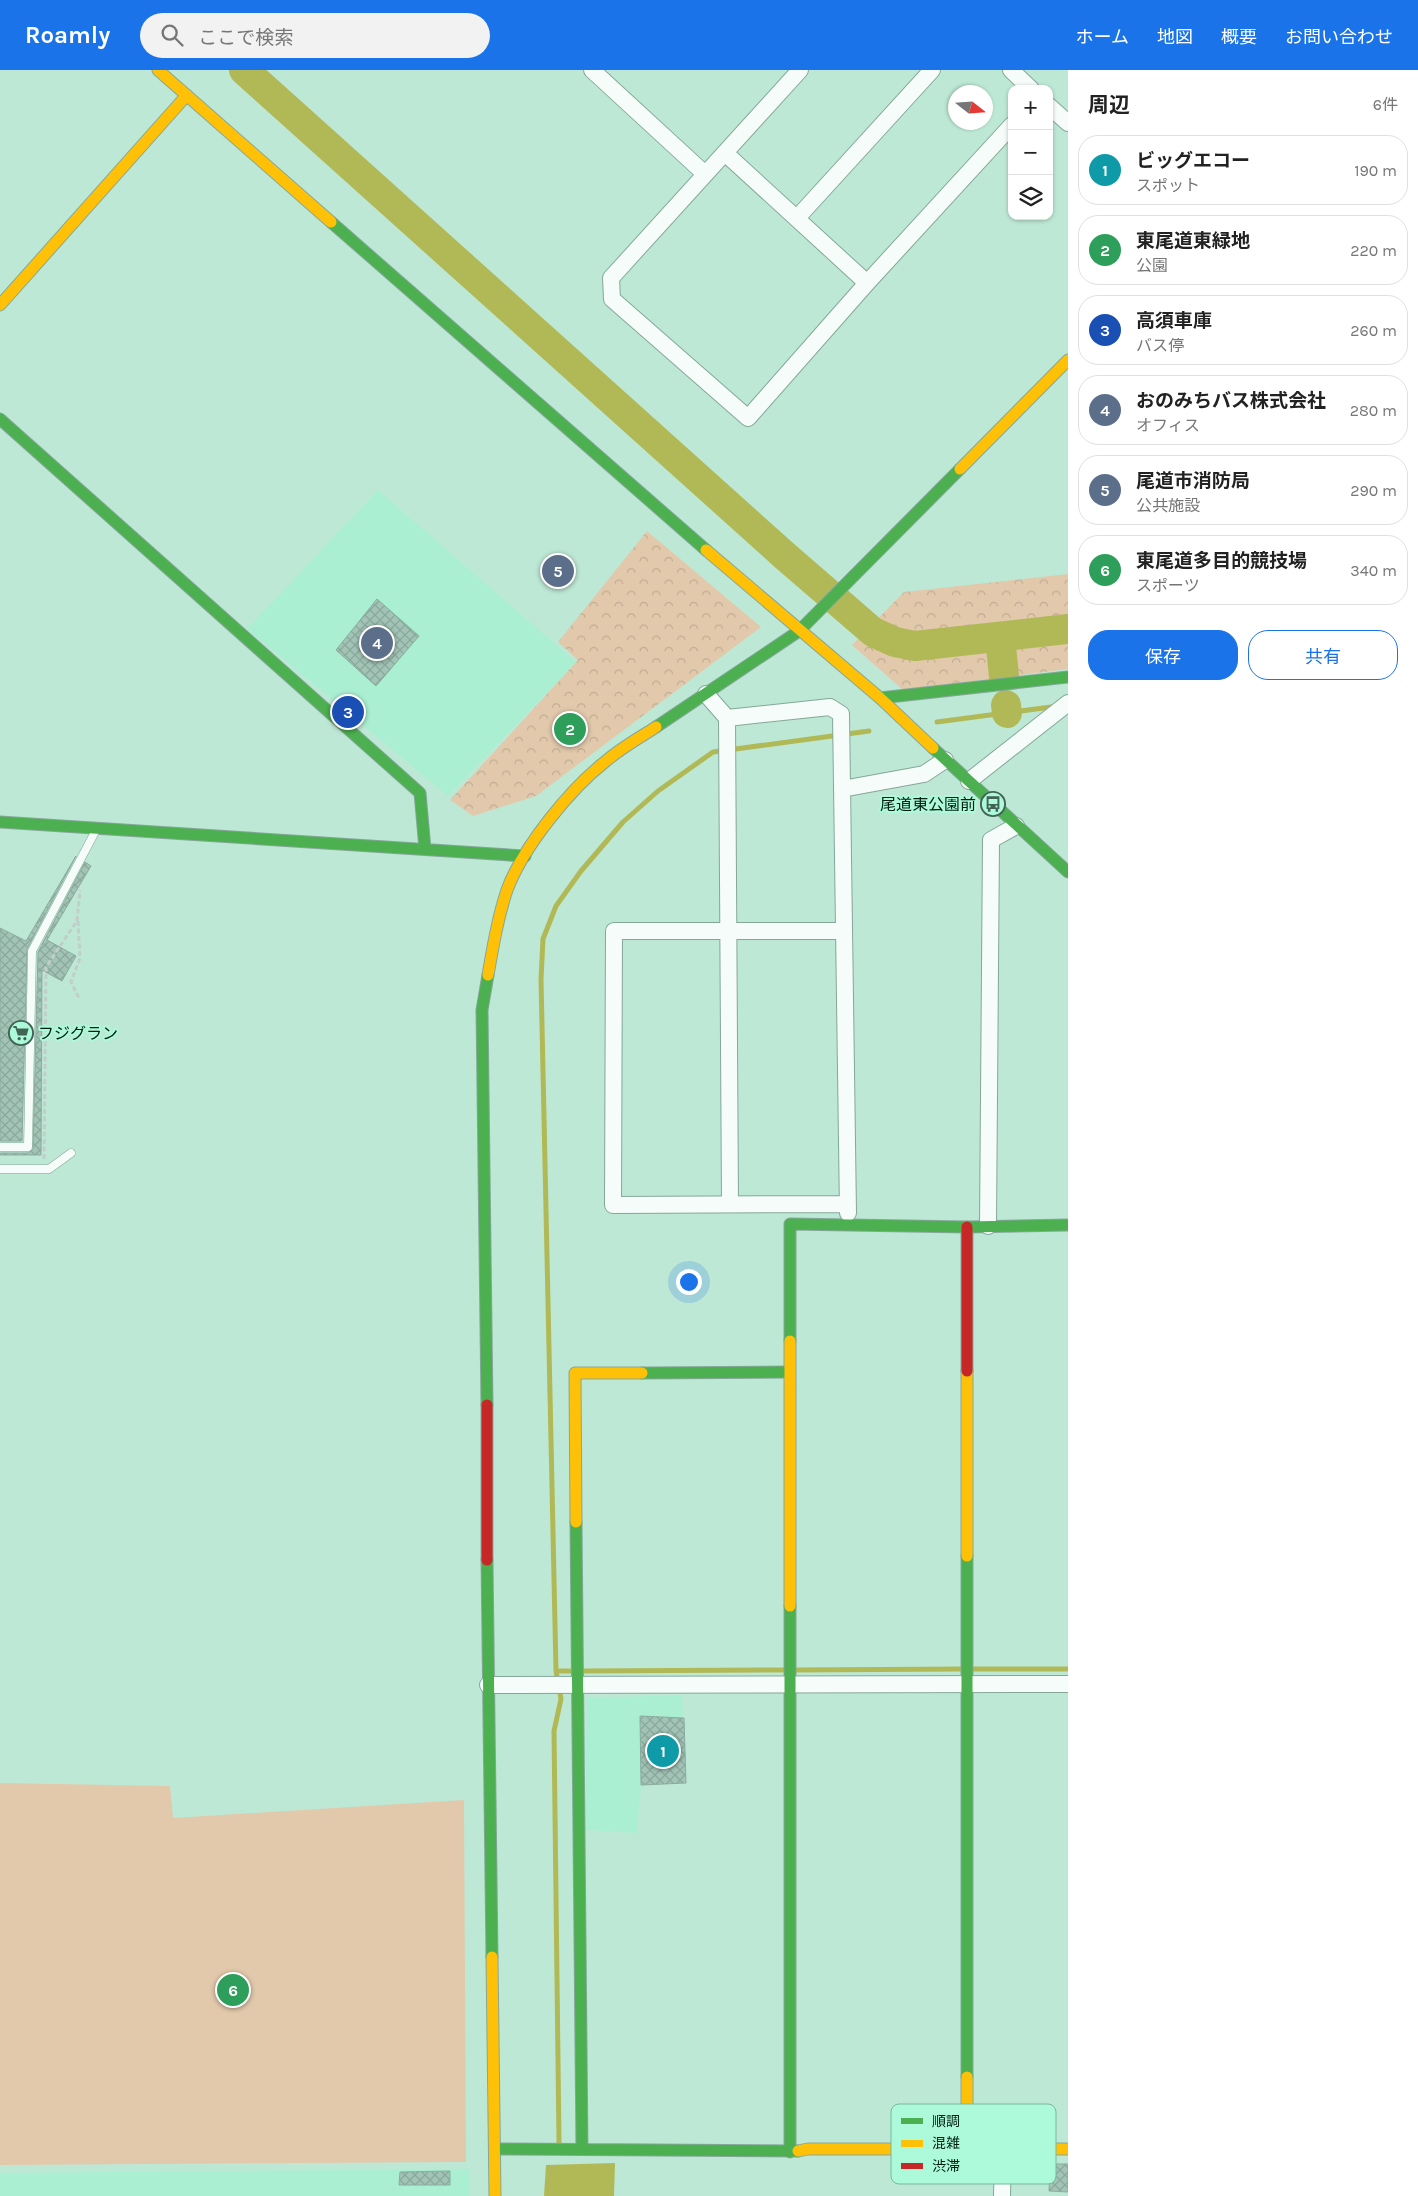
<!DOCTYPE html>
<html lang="ja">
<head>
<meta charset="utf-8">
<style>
  :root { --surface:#fff; --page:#f2f2f2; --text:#222; --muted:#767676; --line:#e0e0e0; --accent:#1a73e8 }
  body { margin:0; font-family:Karla,"Noto Sans JP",sans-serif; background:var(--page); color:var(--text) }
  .controls { position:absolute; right:15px; top:15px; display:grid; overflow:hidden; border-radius:10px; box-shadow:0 1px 4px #0004 }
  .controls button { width:45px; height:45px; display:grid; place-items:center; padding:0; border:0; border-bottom:1px solid var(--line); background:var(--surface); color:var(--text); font:25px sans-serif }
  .compass { position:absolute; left:948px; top:15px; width:45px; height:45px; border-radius:50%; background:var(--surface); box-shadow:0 1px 4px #0004; rotate:107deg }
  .you { position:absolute; left:688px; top:1211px; width:18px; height:18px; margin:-12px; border:4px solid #fff; border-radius:50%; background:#1a73e8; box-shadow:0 0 0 8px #1a73e833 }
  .badge { display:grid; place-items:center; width:32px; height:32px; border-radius:50%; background:var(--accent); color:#fff; font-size:16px; font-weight:700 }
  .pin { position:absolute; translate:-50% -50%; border:2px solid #fff; box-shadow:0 1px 5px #0006 }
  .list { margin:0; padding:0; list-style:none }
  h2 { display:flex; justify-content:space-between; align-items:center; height:65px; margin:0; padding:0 20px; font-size:21px }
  h2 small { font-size:16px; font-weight:400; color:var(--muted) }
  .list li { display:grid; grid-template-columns:32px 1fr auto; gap:15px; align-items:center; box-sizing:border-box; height:70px; margin:0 10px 10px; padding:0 10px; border:1px solid var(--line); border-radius:20px }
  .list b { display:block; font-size:19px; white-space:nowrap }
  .list p { margin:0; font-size:16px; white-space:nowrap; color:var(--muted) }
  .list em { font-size:16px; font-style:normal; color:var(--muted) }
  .actions { display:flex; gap:10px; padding:15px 20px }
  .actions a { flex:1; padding:11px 0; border:1px solid var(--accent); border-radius:20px; text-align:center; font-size:18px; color:var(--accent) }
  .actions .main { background:var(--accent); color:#fff }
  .icon { flex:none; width:28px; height:28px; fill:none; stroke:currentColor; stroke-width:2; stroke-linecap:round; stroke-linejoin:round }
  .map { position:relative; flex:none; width:1068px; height:2126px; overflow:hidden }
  header { display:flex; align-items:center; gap:30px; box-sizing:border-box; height:70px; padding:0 25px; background:var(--accent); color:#fff }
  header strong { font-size:24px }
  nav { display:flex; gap:28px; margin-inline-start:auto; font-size:18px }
  .search { width:350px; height:45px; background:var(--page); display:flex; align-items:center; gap:12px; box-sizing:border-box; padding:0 18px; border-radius:28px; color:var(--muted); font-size:19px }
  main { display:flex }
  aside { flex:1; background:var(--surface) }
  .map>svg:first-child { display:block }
</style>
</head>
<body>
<header>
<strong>Roamly</strong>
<div class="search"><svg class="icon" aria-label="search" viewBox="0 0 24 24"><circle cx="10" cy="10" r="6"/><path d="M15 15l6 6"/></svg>ここで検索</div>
<nav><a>ホーム</a><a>地図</a><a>概要</a><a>お問い合わせ</a></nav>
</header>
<main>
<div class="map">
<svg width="1068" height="2126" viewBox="0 0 1068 2126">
  <defs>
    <pattern id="park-crowns" width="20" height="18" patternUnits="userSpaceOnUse" patternTransform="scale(1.25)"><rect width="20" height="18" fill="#e2c9ac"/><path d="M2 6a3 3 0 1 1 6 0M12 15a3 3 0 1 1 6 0" fill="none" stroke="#c0ac93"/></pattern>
    <pattern id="building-cross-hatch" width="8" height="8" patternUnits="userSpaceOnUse" patternTransform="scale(1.25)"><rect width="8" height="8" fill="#a2c4b6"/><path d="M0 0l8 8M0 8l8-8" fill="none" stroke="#8aa89b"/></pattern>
  </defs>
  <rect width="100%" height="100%" fill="#bee8d6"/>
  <path fill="#abefd2" d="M378,420L576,592L448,726L247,559Z
    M682,1625L686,1713L641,1715L637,1763L585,1760L587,1628Z
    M469,2099L470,2126H0V2103Z"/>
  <path fill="#e2c9ac" d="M0,1713L170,1716L173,1748L464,1730L466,2092L0,2095Z"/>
  <path fill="url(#park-crowns)" d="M647,461L761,557L536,726L473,746L450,730L578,590L558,572Z
    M1068,504V599L903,620L852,575L904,522Z"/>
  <path fill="#b1b957" d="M615,2093L614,2126H544L546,2095Z"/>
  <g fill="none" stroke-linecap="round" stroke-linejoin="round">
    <path stroke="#b1b957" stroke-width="5" d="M937,652L1051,637
      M974,1599H1068
      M796,1600L963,1599
      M556,1601H573
      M584,1601L785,1600
      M559,2073L554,1661L561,1629L556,1601L541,909L543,869L556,836L581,801L623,752L658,721L713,682L869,661"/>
    <path stroke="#b1b957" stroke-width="30" d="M244,0L785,486L873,562L895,572L915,576L1068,559
      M1000,567L1004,606
      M1006,635L1007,643"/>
  </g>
  <path fill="url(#building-cross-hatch)" stroke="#8aac9e" d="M377,529L419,566L376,616L336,580Z
    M76,786L27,879L22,1071H0V858L26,871Z
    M85,792L91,796L47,870L76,886L62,911L42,900L41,1085H0V1083H28L33,1079L38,882Z
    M640,1646L684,1648L686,1713L641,1715Z
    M1050,2094H1068V2122L1049,2121Z
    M450,2101V2115H399L400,2102Z"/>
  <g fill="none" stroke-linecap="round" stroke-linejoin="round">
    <defs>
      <path id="lane" d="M0,1077H28L32,881L95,762
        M0,1099H49L71,1083"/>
      <path id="street" d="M592,0L705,104
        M800,0L611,208L612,229L748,348L867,213L1012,55
        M1011,0L1031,19
        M1049,36L1068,53
        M725,83L867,213
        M797,148L932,0
        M706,624L727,648L730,1134
        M727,648L830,637L841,644L848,1143
        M969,711L1068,633
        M842,719L924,704L945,690
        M844,861H614L613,1135L848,1134
        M988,1156L991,770L1016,756
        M488,1615L1068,1614
        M1002,2126L1003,2079"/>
      <path id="fast" d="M331,152L706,480
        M0,349L420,723L425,779
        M880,628L1068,607
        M656,657L799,561L960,399
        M933,678L1068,802
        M0,752L525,786
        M790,1271V1154L967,1157L1068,1155
        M642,1303L789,1302
        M487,1335L482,940L488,905
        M576,1452L582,2079
        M967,1486V2007
        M487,1490L492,1887
        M790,1536V2082
        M495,2079L798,2081"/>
      <path id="slow" d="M158,0L331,152
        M0,235L187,25
        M960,399L1068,290
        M706,480L880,628L933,678
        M488,905C493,876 498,847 507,820C523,777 570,719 606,691C621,678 639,668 656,657
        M790,1271V1536
        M967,1301V1486
        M576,1452L575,1303H642
        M492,1887L495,2126
        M967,2007V2077
        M798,2081L808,2079H1068"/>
      <path id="jam" d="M967,1157V1301
        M487,1335V1490"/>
    </defs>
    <use href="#lane" stroke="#85a799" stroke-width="9"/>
    <use href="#street" stroke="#85a799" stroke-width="18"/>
    <use href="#fast" stroke="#85a799" stroke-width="13"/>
    <use href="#slow" stroke="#85a799" stroke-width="13"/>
    <use href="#jam" stroke="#85a799" stroke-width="13"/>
    <path stroke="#c1cec9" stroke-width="3" stroke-dasharray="5 2.5" stroke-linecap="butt" d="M78,851L80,888L71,912L79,928
      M44,1089L46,897L77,851L80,820"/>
    <use href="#lane" stroke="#f5fcf9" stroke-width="8"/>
    <use href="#street" stroke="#f5fcf9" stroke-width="16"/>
    <use href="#fast" stroke="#4caf50" stroke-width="11"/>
    <use href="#slow" stroke="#ffc107" stroke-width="11"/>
    <use href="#jam" stroke="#c62828" stroke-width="11"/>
  </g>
  <defs>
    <symbol id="bus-ring" viewBox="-11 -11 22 22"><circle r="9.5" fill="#acfad9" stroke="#426457" stroke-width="1.5"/><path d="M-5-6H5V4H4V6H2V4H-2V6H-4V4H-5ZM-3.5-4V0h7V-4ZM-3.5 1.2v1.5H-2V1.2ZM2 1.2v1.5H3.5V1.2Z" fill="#426457"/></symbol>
    <symbol id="supermarket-ring" viewBox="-11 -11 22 22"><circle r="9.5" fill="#acfad9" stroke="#426457" stroke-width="1.5"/><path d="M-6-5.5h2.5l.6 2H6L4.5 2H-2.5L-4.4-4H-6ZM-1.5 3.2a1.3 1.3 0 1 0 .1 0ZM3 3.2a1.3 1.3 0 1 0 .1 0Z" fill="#426457"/></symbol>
  </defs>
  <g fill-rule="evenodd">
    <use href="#bus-ring" x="979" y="720" width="28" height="28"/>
    <use href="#supermarket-ring" x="7" y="949" width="28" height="28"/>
  </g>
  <g text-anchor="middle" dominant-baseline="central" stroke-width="4" stroke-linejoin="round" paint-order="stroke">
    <g font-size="16" fill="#001d12" stroke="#acfad9" text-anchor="end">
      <text x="976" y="734">尾道東公園前</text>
      <text x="38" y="963" text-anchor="start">フジグラン</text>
    </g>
  </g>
  <rect x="891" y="2034" width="165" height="80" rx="8" fill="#acfad9" stroke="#78b89d" stroke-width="1"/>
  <rect x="901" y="2048" width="22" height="6" fill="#4caf50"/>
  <rect x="901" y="2070" width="22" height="7" fill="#ffc107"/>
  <rect x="901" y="2093" width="22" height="6" fill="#c62828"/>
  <g font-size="14" fill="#001d12">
    <text x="932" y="2056">順調</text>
    <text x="932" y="2078">混雑</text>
    <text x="932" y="2101">渋滞</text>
  </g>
</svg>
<div class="controls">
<button>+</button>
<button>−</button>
<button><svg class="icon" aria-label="layers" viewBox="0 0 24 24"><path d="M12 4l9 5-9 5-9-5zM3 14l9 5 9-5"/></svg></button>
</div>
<svg class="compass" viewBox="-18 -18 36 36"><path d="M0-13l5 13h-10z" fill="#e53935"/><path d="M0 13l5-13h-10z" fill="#767676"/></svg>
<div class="you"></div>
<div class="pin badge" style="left:663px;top:1681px;background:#0f9aa8">1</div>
<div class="pin badge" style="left:570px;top:659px;background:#2e9e5b">2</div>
<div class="pin badge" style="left:348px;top:642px;background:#1a4fb4">3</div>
<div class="pin badge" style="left:377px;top:573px;background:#5c6f8a">4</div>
<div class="pin badge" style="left:558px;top:501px;background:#5c6f8a">5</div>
<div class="pin badge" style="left:233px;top:1920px;background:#2e9e5b">6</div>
</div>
<aside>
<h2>周辺<small>6件</small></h2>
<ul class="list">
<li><span class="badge" style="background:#0f9aa8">1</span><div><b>ビッグエコー</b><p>スポット</p></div><em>190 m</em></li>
<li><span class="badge" style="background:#2e9e5b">2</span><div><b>東尾道東緑地</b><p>公園</p></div><em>220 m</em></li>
<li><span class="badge" style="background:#1a4fb4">3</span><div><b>高須車庫</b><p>バス停</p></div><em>260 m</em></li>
<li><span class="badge" style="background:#5c6f8a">4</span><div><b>おのみちバス株式会社</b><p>オフィス</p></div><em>280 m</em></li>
<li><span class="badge" style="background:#5c6f8a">5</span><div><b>尾道市消防局</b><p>公共施設</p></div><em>290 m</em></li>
<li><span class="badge" style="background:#2e9e5b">6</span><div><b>東尾道多目的競技場</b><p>スポーツ</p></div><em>340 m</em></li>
</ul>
<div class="actions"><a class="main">保存</a><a>共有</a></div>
</aside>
</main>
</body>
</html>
